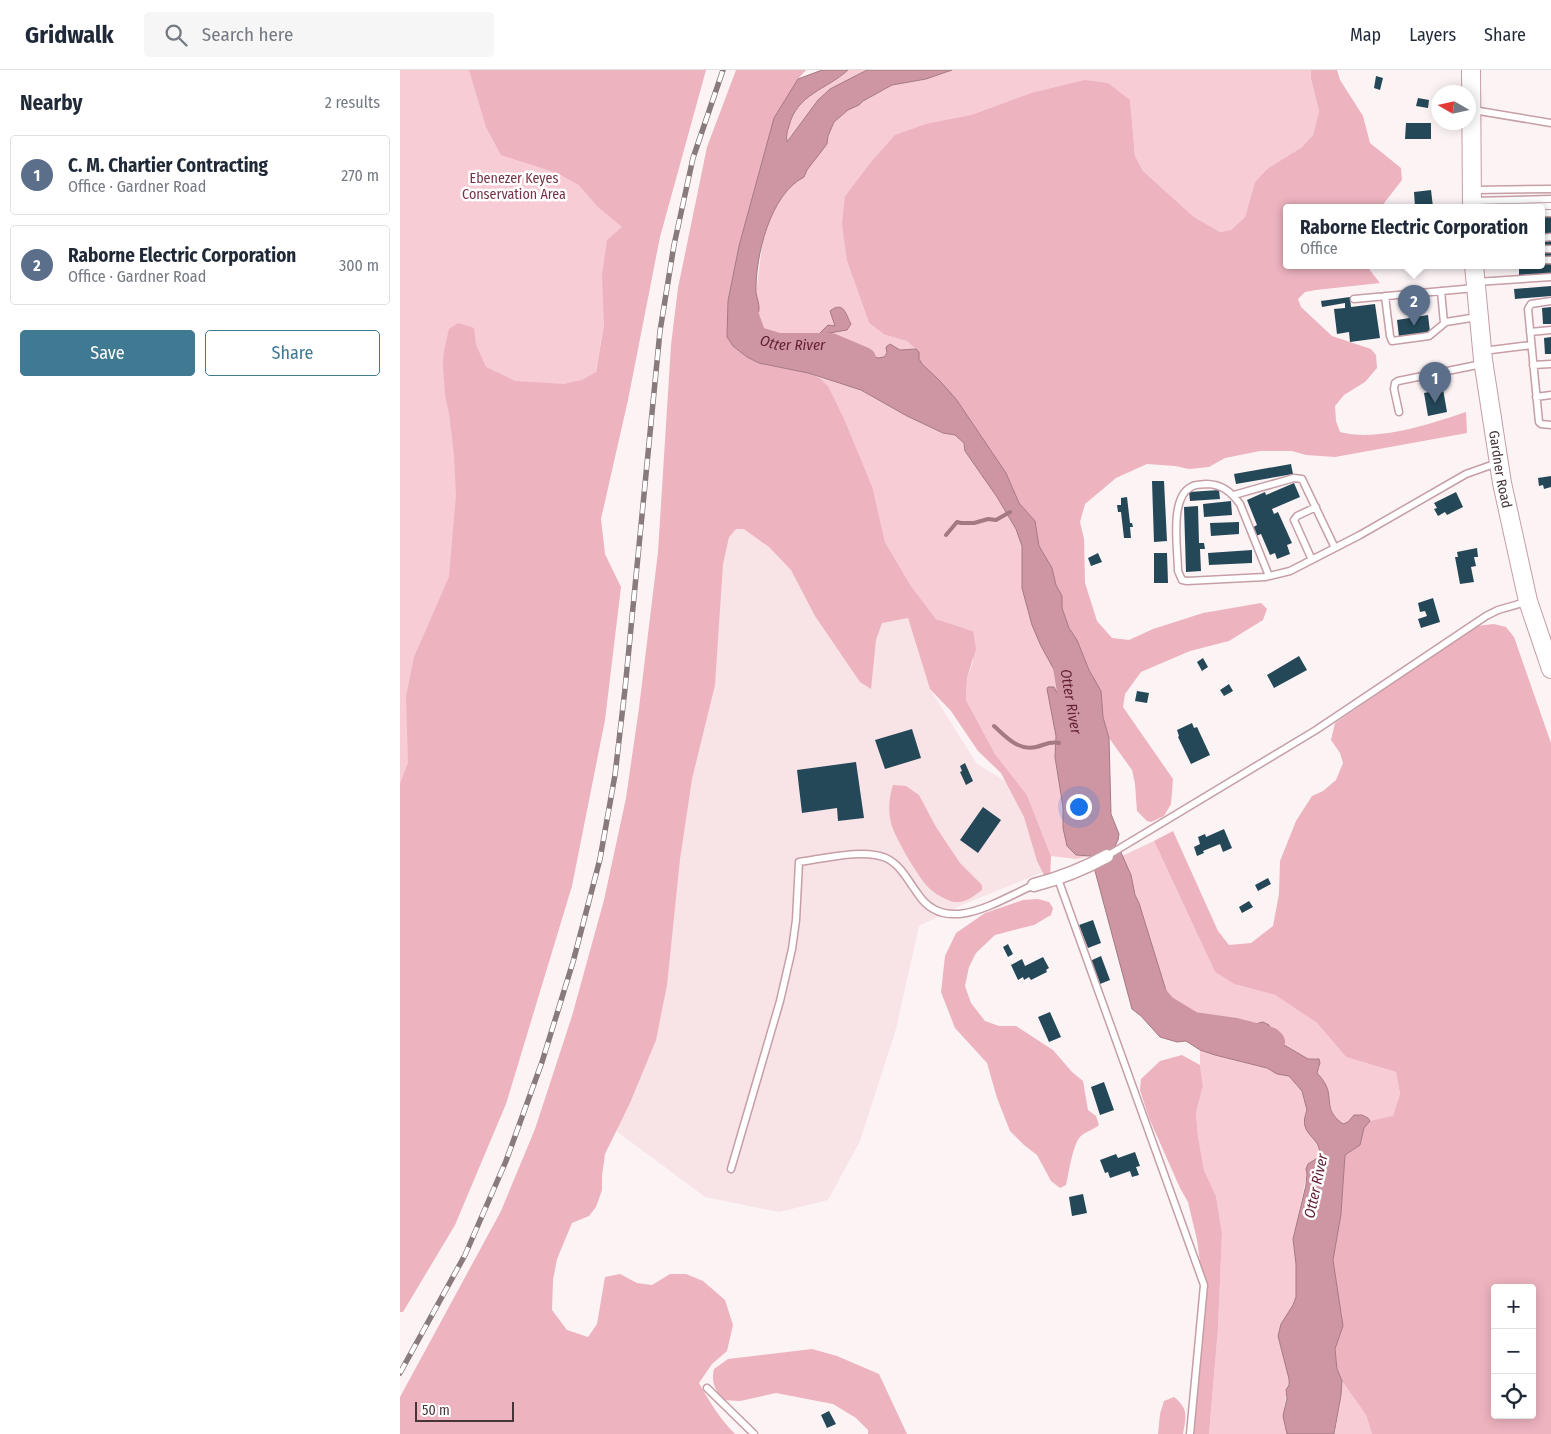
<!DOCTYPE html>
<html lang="en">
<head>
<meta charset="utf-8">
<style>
  :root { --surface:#fff; --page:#f6f6f7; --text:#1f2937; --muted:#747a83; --line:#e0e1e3; --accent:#3f7992 }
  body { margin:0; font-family:"Fira Sans Condensed",sans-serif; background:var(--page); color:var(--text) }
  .controls { position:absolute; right:15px; bottom:15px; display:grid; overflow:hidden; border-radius:5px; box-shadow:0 2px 12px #0003 }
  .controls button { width:45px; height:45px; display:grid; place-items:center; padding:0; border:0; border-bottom:1px solid var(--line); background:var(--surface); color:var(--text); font:25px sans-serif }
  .compass { position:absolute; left:1031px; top:15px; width:45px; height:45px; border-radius:50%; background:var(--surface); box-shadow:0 2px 12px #0003; rotate:279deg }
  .scale { position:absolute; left:15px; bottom:12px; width:99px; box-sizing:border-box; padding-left:5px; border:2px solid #463538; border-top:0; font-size:14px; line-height:18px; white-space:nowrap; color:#463538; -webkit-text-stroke:4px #fff; paint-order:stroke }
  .you { position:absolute; left:678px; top:736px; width:18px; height:18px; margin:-12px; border:4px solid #fff; border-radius:50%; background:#1a73e8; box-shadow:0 0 0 8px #1a73e833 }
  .badge { display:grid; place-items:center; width:32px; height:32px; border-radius:50%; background:var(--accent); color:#fff; font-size:16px; font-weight:700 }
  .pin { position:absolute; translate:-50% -41px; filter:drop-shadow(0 1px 2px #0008) }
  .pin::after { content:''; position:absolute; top:26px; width:18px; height:15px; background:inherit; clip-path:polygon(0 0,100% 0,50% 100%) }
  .popup { position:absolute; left:883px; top:134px; width:262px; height:65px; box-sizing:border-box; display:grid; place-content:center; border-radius:5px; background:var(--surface); filter:drop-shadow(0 1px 4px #0005); font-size:16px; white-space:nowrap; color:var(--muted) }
  .popup b { font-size:19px; color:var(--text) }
  .popup::after { content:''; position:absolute; left:50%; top:100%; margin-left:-10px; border:10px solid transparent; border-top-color:var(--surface) }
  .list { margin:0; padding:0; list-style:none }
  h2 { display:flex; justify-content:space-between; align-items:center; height:65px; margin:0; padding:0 20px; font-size:21px }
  h2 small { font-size:16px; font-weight:400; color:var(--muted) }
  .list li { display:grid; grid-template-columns:32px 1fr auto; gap:15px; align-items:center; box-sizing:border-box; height:80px; margin:0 10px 10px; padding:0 10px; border:1px solid var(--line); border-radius:5px }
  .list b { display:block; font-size:19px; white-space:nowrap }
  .list p { margin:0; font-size:16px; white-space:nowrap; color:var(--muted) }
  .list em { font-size:16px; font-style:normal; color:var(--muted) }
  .actions { display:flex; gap:10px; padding:15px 20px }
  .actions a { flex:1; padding:11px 0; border:1px solid var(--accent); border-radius:5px; text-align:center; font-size:18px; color:var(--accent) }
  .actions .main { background:var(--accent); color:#fff }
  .icon { flex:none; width:28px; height:28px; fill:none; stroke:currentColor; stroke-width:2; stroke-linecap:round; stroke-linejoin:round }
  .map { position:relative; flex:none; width:1151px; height:1364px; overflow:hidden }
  header { display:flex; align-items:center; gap:30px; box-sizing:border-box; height:70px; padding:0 25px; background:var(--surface); border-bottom:1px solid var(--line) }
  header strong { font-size:24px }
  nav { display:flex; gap:28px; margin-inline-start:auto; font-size:18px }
  .search { width:350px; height:45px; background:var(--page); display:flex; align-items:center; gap:12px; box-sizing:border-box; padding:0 18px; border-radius:5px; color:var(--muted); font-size:19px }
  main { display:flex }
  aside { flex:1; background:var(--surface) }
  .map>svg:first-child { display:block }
</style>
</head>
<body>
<header>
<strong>Gridwalk</strong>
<div class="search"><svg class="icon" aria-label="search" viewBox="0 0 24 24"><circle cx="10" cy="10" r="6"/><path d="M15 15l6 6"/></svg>Search here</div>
<nav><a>Map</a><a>Layers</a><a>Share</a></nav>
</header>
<main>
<aside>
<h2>Nearby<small>2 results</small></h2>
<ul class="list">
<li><span class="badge" style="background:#5c6f8a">1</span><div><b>C. M. Chartier Contracting</b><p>Office · Gardner Road</p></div><em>270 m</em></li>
<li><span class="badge" style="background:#5c6f8a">2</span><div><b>Raborne Electric Corporation</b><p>Office · Gardner Road</p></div><em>300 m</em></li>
</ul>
<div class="actions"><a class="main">Save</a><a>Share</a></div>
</aside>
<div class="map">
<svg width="1151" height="1364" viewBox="0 0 1151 1364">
  <rect width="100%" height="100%" fill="#fcf3f5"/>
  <path fill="#f8e3e7" d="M333,446L508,548L530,619L577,694L617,718L648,800L564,834L519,856L496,959L460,1071L428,1130L379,1142L305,1127L215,1060L322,461Z"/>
  <path fill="#f7ccd4" d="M0,0H272L234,108L215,186L194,313L0,1233Z
    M448,0H467L430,20L418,30L387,72C386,66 387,62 389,56C397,24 426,20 448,0Z
    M552,0H911V9L919,41L913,65L902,77L867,99L855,112L845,147L831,160L820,162L794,147L743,101L735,86L730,30L631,23L571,45L496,65L470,93L445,126L447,191L469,253L485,265L507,271L516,279H507L487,283L484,287L478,288L452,279L439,277L404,278L384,282L365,273L359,266L356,246L359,240L356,223L362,177L366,158L376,135L385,123L395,111L404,107L407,100L427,74L428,66L434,52L448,40L459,35L463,31L492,15L526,9Z
    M420,308L461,320L507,346L543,363L555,365L564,373L565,381L597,427L616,459L622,476V518L641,576L680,647L685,669V679L677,682L667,656L665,638L654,618L647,619L656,666L655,687L663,737V758L682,784L691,786L676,789L651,786L627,725L595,684L566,630L567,608L573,592V561L536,549L511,516L485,472L473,419L428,316Z
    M754,771L815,902L834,914L875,925L917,953L946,987L996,1002L1000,1024L993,1047L970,1051C966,1045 960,1044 954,1045L948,1052L942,1054C928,1042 931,1036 928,1021C927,1015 921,1007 917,1003L920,996L916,988L908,989L879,972L874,967L869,955H854C848,961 841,964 833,965C818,967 784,954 776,941L772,942V948H771L768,944V927L739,833L735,825L731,805L722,786Z
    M800,980L867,998L877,1004L889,1006L902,1021L907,1040L904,1047L919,1077V1087L914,1090L907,1104L893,1169L896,1194V1227L893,1235L881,1254L878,1266L889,1309L884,1338L887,1364H809L818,1259L822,1163L816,1126L804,1100L798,1068L796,1043L803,1016L800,995Z
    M942,1311L966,1345L972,1364H935L941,1325Z"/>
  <path fill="#edb3bf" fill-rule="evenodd" d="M69,0H306L260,167L228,330L201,449L205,484L221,517L205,650L172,816L106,1034L55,1155L3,1242H0V714L8,693L6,627L14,587L49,507L56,425L54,385L49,343L45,325L43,295L44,281L49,259L58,253L74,258L76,275L86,297L115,311L164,314L182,310L196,302L204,254L202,206L207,170L222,157L197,136L179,115L157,103L101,85L86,57Z
    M336,0H406L398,9L368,74L361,96L339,176L328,231L327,267L333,276L347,287L359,293L408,303L420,308L428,316L444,349L473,419L485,472L511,516L536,549L573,561L576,579L567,608L566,630L595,684L627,725L651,786L650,808L645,807L637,791L624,747L601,703L578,681L551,641L530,619L508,548L482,553L476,570L471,619L460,612L415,546L391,500L369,477L344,459H336L329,467L323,494L315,615L292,709L280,789L267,915L256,970L230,1033L205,1084L202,1106V1120L196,1137L189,1146L172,1153L157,1189L153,1210L152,1240L167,1260L188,1267L197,1254L205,1207L220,1204L237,1213L252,1215L270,1204H286L303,1211L325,1230L333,1255L327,1281L312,1294L299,1313C309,1331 320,1349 335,1364H0V1327L101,1141L135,1059L172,946L204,830L226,728L239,638L258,482L271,275L278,218L307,77Z
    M911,0H937L940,10L963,46L970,73L1001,98L1002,110L981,137H886V195H966L980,213L916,220L905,222L898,229L901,237L932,266L971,279L976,285L977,298L965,312L944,325L935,336L936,351L940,362C977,372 1030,354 1066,342L1067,363L935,387L906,385L892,381H860L825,388L809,397L789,399L775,396L747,394L716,408L685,434L680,452L684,469L685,513L697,551L712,568L729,570L753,559L803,543L861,533L867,539L863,550L829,571L790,581L741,602L725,624L723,637L773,709L771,734L764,746L751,752L747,751L737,741L735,714L732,700L709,668L703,647L701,621L689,600L677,570L669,558L662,538V526L656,515L652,498L639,476L635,451L619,433L606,403L568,349L562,338L522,294L519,289V282L507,271L485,265L469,253L447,191L442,154L445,126L470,93L495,65L526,54L571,45L631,23L685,10L708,13L730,30L735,86L743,101L794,147L820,162L831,160L845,147L855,112L867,99L902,77L913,65L919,41L911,9Z
    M1094,554L1106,557L1114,567L1151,673V1364H972L966,1345L942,1311L937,1299L935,1279L943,1256L933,1190L941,1144L945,1085L960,1075L964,1058L970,1051L993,1046L1000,1024L996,1002L946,987L917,953L875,925L834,914L815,902L754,771L773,761L818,861L829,875L851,873L873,856L879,824L880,791L896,751L912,726L923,721L936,710L943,693L940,683L931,670L935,653L1076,556ZM1095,1218H1132V1345H1095Z
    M493,715L506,716L519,725L536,757L560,793L582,815V820C575,825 567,832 558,832C550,833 533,823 528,817C518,807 494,766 491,753C488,740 489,727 493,715Z
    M638,829L649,832L653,838L651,845L634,855L595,865L576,883L569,897L565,916L571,933L585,951L599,956H616L653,980L672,1002L683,1011L688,1040L696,1046L699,1055C693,1060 687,1061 682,1065C673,1071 669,1103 666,1115L660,1118L651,1111L637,1085L624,1075L610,1061L597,1028L587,993L555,958L541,922L545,886L556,863L585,843L623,830Z
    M782,985L800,995L803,1016L796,1043L798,1067L804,1100L816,1126L822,1163L818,1259L809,1364H794L805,1230L797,1170L788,1132L780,1118L749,1048L740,1020L741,1009L760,991Z
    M412,1279L437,1286L479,1304L507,1364H468V1360L456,1348L433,1334L376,1323L340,1331L323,1330C315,1319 311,1313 314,1299L328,1289Z
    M774,1327C789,1339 786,1347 783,1364H758L760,1344L764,1331Z"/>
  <path fill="#ce96a2" stroke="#a57982" d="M422,0H448C426,20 397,24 389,56C387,62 386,66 387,72L418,30L430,19L467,0H552L526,9L492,15L463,31L459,35L448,40L434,52L428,66L427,74L407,100L404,107C370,124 355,187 356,223C357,228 359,233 359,238C359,244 359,239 357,245C355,253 359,267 365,273C382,287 394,278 413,278L416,267L428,255L435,256L430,241C444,230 446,245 451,254L447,260L423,264L420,272L423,276L452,279L478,288L484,287L487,283L486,277L490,274L500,280L516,279L519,282V289L522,294L539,310L556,329L606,403L619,433L635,451L639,476L652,498L656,515L662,526V538L669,558L677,570L689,600L701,621L703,647L709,668L711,744L719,764L718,770L715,776L719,778L731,805L735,825L739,833L768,927V944L772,948L773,940C777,942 778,945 781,948C794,957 824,968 838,964C848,961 854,953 863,952L869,955L874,967L879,972L908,989H919L920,993L917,1003C921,1007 927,1015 928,1021C931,1036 927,1042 943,1054L948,1052L954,1045H962L968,1048L970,1051L964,1058L960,1075L945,1085L941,1144L933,1190L943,1256L935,1279L937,1299L942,1311L941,1325L934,1364H887L883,1346L887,1328L886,1320L889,1315V1309L878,1266L881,1254L893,1235L896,1227V1194L893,1169L906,1115L907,1104L906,1099L908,1094L919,1087C924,1066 896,1067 907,1040L902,1021L889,1006L877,1004L867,998L815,985L800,980L786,971L777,972L760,967L741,946L732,939L691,786L676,785L667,776L663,758V737L655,687L656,666L647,619L648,617H654L665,638L667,656L677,682L685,679V669L680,647L641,576L632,555L622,518V476L616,459L597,427L565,381L564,373L555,365L543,363L507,346L461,320L408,303L359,293L347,287L333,276L327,267L328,231L339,176L374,48L398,9Z"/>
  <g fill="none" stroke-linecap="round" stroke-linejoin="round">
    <path stroke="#a57982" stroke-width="4" d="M546,465L557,452L561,453H574L588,449L596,450L610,442
      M594,656C606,667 618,681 636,677C645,675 649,671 659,673"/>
    <g stroke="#ce96a2" stroke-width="24">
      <path id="s1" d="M347,246L355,268L378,275H431L464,289"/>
      <path id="s2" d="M665,597L675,657L686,712"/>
      <path d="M746,915L765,937L793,954L836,960L870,969L873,972"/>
    </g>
  </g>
  <path fill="#244857" d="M976,6L983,8L980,20L974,18Z
    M1018,28L1029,30L1028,38L1016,36Z
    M1006,53H1031V69H1005Z
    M1031,120L1033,137H1015L1014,122Z
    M1151,125V204L1119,205V195H1142V137H1137L1136,126Z
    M1151,216V226L1115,229L1114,219Z
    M950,227L951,237L975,234L980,268L950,272L949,262L937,264L934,239L945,238V233L922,237L921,231Z
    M1151,237V254H1143L1142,238Z
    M1028,245L1030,262L999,267L997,250Z
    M1151,267V284H1145L1144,268Z
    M1043,319L1047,342L1028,346L1024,323Z
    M891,394L893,404L836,414L834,404Z
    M1151,406V417L1144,419L1143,415L1139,416L1138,408Z
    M752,411H764L767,471L754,472Z
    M894,413L900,427L872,439L874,444L878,442L892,473L887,475L890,484L877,489L875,483L870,485L861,464L856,466L852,458L857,455L847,430L865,422L866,425Z
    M819,420L820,429L790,431L789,422Z
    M1056,422L1063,437L1047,445L1045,442L1038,446L1034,439L1037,438L1034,433Z
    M727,427L730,453H732L733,457H730L731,468H724L721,442H718L717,435H721V428Z
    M831,431L832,445L804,447L803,434Z
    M798,436L799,473H804L805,479H800L801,501L786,502L784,437Z
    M839,452V464L811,466L810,453Z
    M1077,478L1078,487H1074L1076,496L1071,497L1074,512L1060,514L1055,487H1058L1057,482Z
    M852,480V493L809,495L808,483Z
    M698,483L702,492L691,496L688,488Z
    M754,483H767L768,513H754Z
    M1033,528L1040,552L1021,558L1018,549L1027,546L1025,541L1020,542L1018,533Z
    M899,586L907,600L874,618L867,605Z
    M803,588L808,597L802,601L797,592Z
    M829,614L833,621L824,626L820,620Z
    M737,621L749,623L747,633L735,631Z
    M792,653L794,658L797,657L810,685L791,694L778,667L779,666L777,660Z
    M512,659L521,688L485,699L475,670Z
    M456,692L464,748L438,751L437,738L402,743L397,700Z
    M565,693L573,711L566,715L560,702L562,701L560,696Z
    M583,737L601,750L578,783L560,770Z
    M824,759L832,778L823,782L820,774L803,781L804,783L797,786L794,777L800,774L798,767L805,764L806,767Z
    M868,808L871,814L858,821L855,815Z
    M849,831L853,837L842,843L839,837Z
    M693,850L701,873L688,878L679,855Z
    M608,874L613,884L608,887L603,877Z
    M701,886L710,910L700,914L690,891Z
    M643,887L649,898L646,900L647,902L631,910L629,907L624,910L623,907L618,910L611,895L622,889L625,896Z
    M650,942L661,967L649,972L638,947Z
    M704,1012L714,1040L700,1045L691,1017Z
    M735,1082L740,1096L736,1097L739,1105L732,1107L730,1101L710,1108L708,1102L705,1103L700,1090L716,1084L718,1088Z
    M683,1124L687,1143L672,1146L669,1127Z
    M429,1341L436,1354L427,1358L421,1345Z"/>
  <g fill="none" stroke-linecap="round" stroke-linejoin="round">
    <defs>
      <path id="lane" d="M1073,40L1151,53
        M1072,120L1151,119
        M1072,131L1151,129
        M1102,137L1151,136
        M1142,143H1151
        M1142,168L1151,167
        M1142,179H1151
        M1142,190H1151
        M1076,212L1151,207
        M1041,221L1044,253
        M985,226L990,266L992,271L1029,266L1046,252L1077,247
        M954,229L1075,218
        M1151,231L1131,234L1128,239L1139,352L1141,354L1151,355
        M1130,262L1151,260
        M1083,281L1131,275
        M1133,295L1151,294
        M1136,327L1151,325
        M999,342L994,319L995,313L998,311L1082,294
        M834,425L894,408L902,409L935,478
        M912,490L894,450L897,446L916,437
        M869,506L840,434C831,422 822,414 806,414C801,415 795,414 791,417C769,428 778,480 778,501L782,510L787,511L865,507L890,501L960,465L1066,404L1097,393
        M707,786L916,660L1086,546L1098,540L1126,532
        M658,809L804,1215L790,1364
        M331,1099L380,931L392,879L396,850L399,792C422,789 464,778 486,788C501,795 508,811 518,824C546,867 599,830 634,815
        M307,1318L354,1364"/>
      <path id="street" d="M634,815C661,808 682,800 707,786"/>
      <g id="secondary">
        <path d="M1071,0L1072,137"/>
        <path id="s3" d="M1074,195L1083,290L1102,413L1128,531L1151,599"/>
      </g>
    </defs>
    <use href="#lane" stroke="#c69ea6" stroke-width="9"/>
    <use href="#street" stroke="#c69ea6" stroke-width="15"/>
    <use href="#secondary" stroke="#c69ea6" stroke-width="20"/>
    <use href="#lane" stroke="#fff" stroke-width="6"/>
    <use href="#street" stroke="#fff" stroke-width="12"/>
    <use href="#secondary" stroke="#fff" stroke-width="18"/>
    <defs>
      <path id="rail" d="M0,1303L65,1185L106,1091L142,992L173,892L200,789L215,705L225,619L260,261L274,175L293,88L323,0"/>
    </defs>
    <use href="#rail" stroke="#887a7d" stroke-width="5.5"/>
    <use href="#rail" stroke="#fff" stroke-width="4" stroke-dasharray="11" stroke-linecap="butt"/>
  </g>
  <g text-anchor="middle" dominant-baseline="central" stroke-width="5" stroke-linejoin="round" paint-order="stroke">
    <g font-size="14" fill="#773246" stroke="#fff">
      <text x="114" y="108">Ebenezer Keyes<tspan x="114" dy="16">Conservation Area</tspan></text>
    </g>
    <g font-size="14" fill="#463538" stroke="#fff">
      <text stroke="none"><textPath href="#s3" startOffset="206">Gardner Road</textPath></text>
    </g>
    <g font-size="15" font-style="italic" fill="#642135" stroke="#fff">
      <text stroke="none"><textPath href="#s1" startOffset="62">Otter River</textPath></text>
      <text stroke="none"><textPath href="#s2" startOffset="35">Otter River</textPath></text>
      <text transform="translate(916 1116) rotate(-78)">Otter River</text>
    </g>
  </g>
</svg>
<div class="controls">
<button>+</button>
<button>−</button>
<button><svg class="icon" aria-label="locate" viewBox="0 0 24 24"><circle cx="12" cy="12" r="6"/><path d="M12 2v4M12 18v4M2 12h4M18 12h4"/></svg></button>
</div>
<svg class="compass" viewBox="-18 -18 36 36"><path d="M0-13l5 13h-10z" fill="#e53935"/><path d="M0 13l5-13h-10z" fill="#747a83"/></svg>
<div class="scale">50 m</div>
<div class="you"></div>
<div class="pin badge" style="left:1035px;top:333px;background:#5c6f8a">1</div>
<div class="pin badge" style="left:1014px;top:256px;background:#5c6f8a">2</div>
<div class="popup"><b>Raborne Electric Corporation</b>Office</div>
</div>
</main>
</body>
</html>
